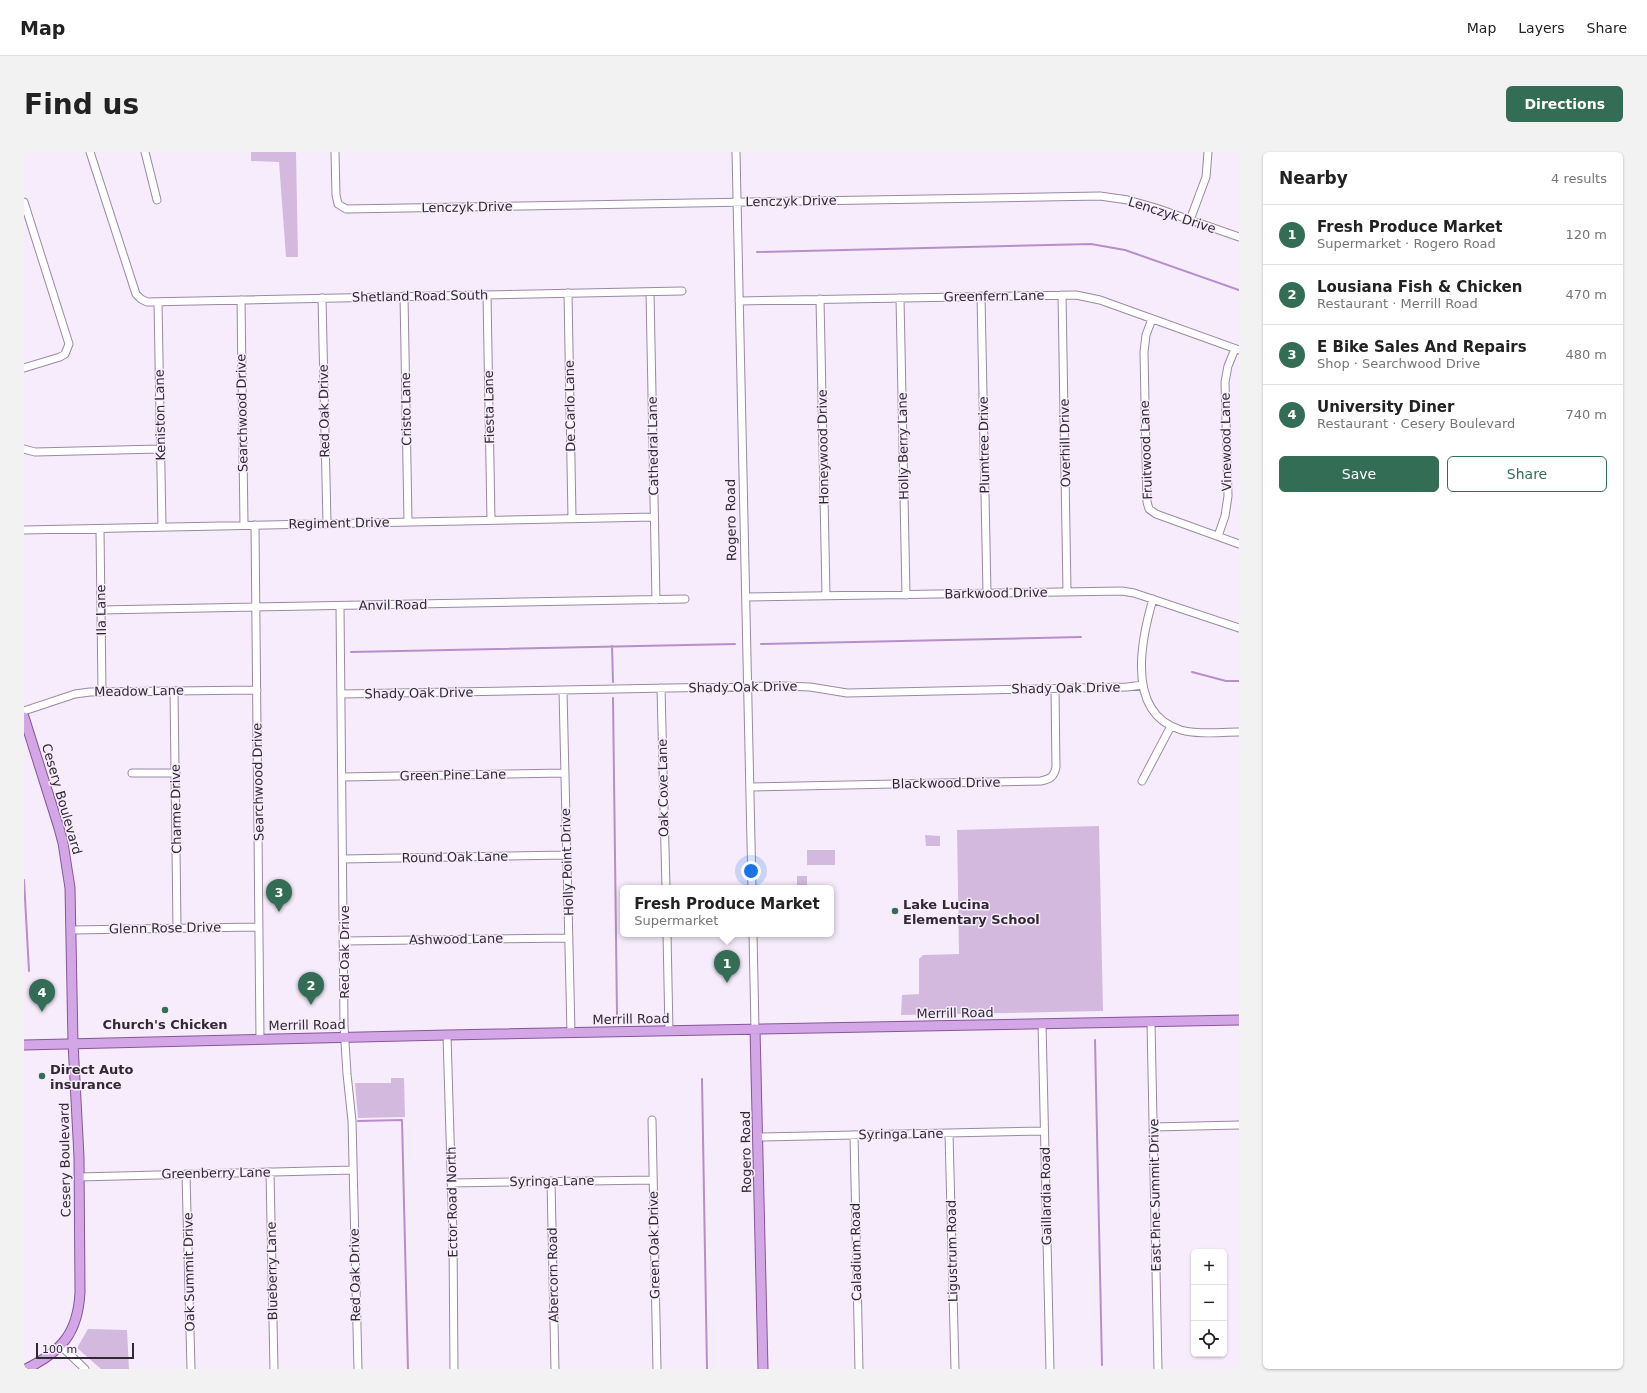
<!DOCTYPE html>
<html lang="en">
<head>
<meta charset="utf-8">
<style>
  :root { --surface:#fff; --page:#f2f2f2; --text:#222; --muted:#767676; --line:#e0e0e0; --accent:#336d56 }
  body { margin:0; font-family:"DejaVu Sans",sans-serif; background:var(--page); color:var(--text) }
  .controls { position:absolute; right:12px; bottom:12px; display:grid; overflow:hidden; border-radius:6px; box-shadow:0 1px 3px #0004 }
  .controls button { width:36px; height:36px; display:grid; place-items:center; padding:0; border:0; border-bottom:1px solid var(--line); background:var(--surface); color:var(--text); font:20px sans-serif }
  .scale { position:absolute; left:12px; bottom:10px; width:98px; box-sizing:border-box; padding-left:4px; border:2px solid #302933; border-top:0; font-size:11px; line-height:14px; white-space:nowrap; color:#302933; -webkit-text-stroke:3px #f7ecfc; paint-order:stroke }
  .you { position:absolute; left:727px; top:719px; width:14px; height:14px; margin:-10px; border:3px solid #fff; border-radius:50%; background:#1a73e8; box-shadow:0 0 0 6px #1a73e833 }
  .badge { display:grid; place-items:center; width:26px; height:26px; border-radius:50%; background:var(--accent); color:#fff; font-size:13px; font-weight:700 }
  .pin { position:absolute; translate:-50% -33px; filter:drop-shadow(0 1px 2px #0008) }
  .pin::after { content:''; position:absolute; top:21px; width:14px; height:12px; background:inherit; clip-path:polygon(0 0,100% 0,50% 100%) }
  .popup { position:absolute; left:596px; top:733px; width:214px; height:52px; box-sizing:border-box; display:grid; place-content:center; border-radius:6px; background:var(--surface); filter:drop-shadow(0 1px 3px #0005); font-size:13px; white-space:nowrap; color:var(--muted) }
  .popup b { font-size:15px; color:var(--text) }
  .popup::after { content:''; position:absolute; left:50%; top:100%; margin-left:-8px; border:8px solid transparent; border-top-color:var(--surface) }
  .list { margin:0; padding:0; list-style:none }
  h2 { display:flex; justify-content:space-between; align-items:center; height:52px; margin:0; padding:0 16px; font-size:17px }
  h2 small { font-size:13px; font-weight:400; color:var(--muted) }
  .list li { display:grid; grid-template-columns:26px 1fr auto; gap:12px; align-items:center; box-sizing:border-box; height:60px; padding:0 16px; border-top:1px solid var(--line) }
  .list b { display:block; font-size:15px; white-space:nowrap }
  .list p { margin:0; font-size:13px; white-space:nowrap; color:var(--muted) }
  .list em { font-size:13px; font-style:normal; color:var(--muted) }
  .actions { display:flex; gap:8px; padding:12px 16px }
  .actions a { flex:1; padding:9px 0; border:1px solid var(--accent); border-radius:6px; text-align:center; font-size:14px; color:var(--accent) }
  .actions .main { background:var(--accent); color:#fff }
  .icon { flex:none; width:22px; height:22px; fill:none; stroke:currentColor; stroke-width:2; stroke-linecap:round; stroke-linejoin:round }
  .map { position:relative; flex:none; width:1215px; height:1217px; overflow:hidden; border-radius:6px }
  header { display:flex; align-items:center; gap:24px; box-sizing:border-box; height:56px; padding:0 20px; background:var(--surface); border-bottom:1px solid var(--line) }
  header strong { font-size:19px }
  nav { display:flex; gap:22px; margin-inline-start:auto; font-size:14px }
  .intro { display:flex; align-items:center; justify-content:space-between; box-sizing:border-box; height:96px; padding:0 24px }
  h1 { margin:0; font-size:28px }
  .button { padding:10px 18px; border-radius:6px; background:var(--accent); color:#fff; font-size:14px; font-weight:700 }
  main { display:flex; gap:24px; padding:0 24px }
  aside { flex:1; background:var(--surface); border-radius:6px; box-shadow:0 1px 3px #0004 }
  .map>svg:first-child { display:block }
</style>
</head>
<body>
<header>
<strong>Map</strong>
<nav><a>Map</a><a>Layers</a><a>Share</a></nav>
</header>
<div class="intro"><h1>Find us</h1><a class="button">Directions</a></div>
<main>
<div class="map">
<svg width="1215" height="1217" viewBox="0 0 1215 1217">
  <rect width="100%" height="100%" fill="#f7ecfc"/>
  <path fill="#d4b9df" d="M227,0H272L274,105H262L255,10L227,9Z
    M1075,674L1079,859L877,863L878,843L895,842V807L899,803L935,802L933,678Z
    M901,683L916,684V694H902Z
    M783,698H811V713H783Z
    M773,724H783V734H773Z
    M367,926H380L381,965L334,966L331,931H367Z
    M64,1177L103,1178L105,1217H77L53,1196Z"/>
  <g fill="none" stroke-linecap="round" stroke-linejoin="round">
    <path stroke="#b68ec8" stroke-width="2" d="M733,100L1067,92L1101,98L1215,138
      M737,492L1057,485
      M588,494L589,530
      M327,500L711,492
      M1168,520L1202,529H1215
      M589,546L593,862
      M0,728L5,819
      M1071,888L1078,1213
      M678,927L683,1217
      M334,969L378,968L384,1217"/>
    <defs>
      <path id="minor" d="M66,0L112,142L117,147L123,150L658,139
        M121,0L133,48
        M311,0L312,43L314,52L322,57L1076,44L1104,48L1132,56L1215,85
        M712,0L728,736
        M0,50L45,192L41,202L36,205L0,216
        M1166,68L1182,25L1184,0
        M626,140L632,448
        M544,141L548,366
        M463,143L467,368
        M1038,143L1043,439
        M380,144L384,369
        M957,144L963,441
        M298,146L303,372
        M876,146L882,443
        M796,147L802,443
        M217,148L220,373
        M715,149L1052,143L1076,148L1215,198
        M134,150L138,375
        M1128,167L1122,183L1120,200L1123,350L1125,357L1132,362L1215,392
        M0,297L11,300L136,297
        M231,373L236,887
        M76,377L78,539
        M0,378L630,365
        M1194,384L1201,364L1204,344L1201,230L1204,214L1211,197
        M722,445L1098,439L1110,441L1215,476
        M1129,447C1117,488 1101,561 1157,578C1175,583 1196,580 1215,580
        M316,454L320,874L323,922L328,969L334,1217
        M77,458L661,447
        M637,536L642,736
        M150,539L153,776
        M539,539L547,881
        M318,542L759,534L786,535L823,541L1103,535L1119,533
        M0,559L51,542L66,540L233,538
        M108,621H152
        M318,625L540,621
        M1118,629L1147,574
        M726,635L1017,629C1026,627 1030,625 1032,615L1031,537
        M319,707L543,703
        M48,778L235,775
        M643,782L645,879
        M729,782L731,877
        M320,789L545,786
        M1127,870L1134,1217
        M1018,872L1026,1217
        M423,883L429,1084L430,1217
        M628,968L633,1217
        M1129,975L1215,973
        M925,981L931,1217
        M830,983L835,1217
        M735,985L1020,979
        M246,1020L250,1217
        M162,1022L167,1217
        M55,1025L329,1018
        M527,1029L531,1217
        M427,1031L629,1028
        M37,1194L61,1217"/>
      <path id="major" d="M0,565L35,676L39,691L46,736L49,891L55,1005L56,1140C54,1181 38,1199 2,1217
        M731,877L739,1217
        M0,893L423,883L1215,868"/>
    </defs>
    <use href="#minor" stroke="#9a89a2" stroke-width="9"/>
    <use href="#major" stroke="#86559b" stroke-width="11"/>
    <use href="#minor" stroke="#fff" stroke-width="7"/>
    <use href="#major" stroke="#d3a7e5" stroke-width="9"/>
  </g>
  <g fill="#336d56" stroke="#f7ecfc" stroke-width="1.5">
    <circle cx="871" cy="759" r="4"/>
    <circle cx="141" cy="858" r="4"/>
    <circle cx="18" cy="924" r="4"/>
  </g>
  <g text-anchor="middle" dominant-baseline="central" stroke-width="3" stroke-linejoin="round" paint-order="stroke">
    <g font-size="13" fill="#302933" stroke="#f7ecfc">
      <text transform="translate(767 49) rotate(-1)">Lenczyk Drive</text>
      <text transform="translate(443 55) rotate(-1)">Lenczyk Drive</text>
      <text transform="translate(1148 63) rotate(18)">Lenczyk Drive</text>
      <text transform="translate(396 144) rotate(-1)">Shetland Road South</text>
      <text transform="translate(970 144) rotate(-1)">Greenfern Lane</text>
      <text transform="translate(546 254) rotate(-91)">De Carlo Lane</text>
      <text transform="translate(465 255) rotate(-91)">Fiesta Lane</text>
      <text transform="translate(382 257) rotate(-91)">Cristo Lane</text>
      <text transform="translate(300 259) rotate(-91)">Red Oak Drive</text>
      <text transform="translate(218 261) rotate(-91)">Searchwood Drive</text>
      <text transform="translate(136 263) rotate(-91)">Keniston Lane</text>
      <text transform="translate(1202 290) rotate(-91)">Vinewood Lane</text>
      <text transform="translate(1041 291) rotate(-91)">Overhill Drive</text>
      <text transform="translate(960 293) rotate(-91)">Plumtree Drive</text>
      <text transform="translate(629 294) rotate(-91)">Cathedral Lane</text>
      <text transform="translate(879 294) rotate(-91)">Holly Berry Lane</text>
      <text transform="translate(799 295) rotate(-91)">Honeywood Drive</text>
      <text transform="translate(1122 298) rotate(-92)">Fruitwood Lane</text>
      <text transform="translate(707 368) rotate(-91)">Rogero Road</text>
      <text transform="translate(315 371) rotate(-1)">Regiment Drive</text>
      <text transform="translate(972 441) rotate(-1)">Barkwood Drive</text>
      <text transform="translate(369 453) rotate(-1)">Anvil Road</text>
      <text transform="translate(77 458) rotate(-91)">Ila Lane</text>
      <text transform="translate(719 535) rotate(-1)">Shady Oak Drive</text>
      <text transform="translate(1042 536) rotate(-1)">Shady Oak Drive</text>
      <text transform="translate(115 539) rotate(-1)">Meadow Lane</text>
      <text transform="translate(395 541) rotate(-1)">Shady Oak Drive</text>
      <text transform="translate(429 623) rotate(-1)">Green Pine Lane</text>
      <text transform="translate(234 630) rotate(-91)">Searchwood Drive</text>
      <text transform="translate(922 631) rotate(-1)">Blackwood Drive</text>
      <text transform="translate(639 636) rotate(-91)">Oak Cove Lane</text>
      <text transform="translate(38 647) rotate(74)">Cesery Boulevard</text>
      <text transform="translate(152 657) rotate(-91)">Charme Drive</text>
      <text transform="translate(431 705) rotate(-1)">Round Oak Lane</text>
      <text transform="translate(543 710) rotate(-92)">Holly Point Drive</text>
      <text transform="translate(141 776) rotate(-1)">Glenn Rose Drive</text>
      <text transform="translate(432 787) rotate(-1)">Ashwood Lane</text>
      <text transform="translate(320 800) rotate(-90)">Red Oak Drive</text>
      <text transform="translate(931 861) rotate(-1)">Merrill Road</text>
      <text transform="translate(607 867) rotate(-1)">Merrill Road</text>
      <text transform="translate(283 873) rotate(-1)">Merrill Road</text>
      <text transform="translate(877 982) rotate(-1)">Syringa Lane</text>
      <text transform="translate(722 1000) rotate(-91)">Rogero Road</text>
      <text transform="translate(41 1008) rotate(-91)">Cesery Boulevard</text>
      <text transform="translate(192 1021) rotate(-1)">Greenberry Lane</text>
      <text transform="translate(528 1029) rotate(-1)">Syringa Lane</text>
      <text transform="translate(1131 1043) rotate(-91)">East Pine Summit Drive</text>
      <text transform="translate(1022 1044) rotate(-91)">Gaillardia Road</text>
      <text transform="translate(428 1050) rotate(-91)">Ector Road North</text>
      <text transform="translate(630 1093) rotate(-91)">Green Oak Drive</text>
      <text transform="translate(928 1099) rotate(-91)">Ligustrum Road</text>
      <text transform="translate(832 1100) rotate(-91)">Caladium Road</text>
      <text transform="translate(248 1119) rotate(-91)">Blueberry Lane</text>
      <text transform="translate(165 1120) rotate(-91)">Oak Summit Drive</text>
      <text transform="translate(331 1123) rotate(-91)">Red Oak Drive</text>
      <text transform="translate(529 1123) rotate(-91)">Abercorn Road</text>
    </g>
    <g font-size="13" font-weight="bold" fill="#302933" stroke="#f7ecfc" text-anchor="start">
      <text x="879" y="752">Lake Lucina<tspan x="879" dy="15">Elementary School</tspan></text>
      <text x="141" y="872" text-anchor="middle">Church's Chicken</text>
      <text x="26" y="917">Direct Auto<tspan x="26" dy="15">insurance</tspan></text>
    </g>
  </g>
</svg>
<div class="controls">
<button>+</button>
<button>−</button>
<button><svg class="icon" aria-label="locate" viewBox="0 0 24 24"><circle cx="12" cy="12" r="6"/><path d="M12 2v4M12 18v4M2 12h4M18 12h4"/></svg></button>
</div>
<div class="scale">100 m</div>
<div class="you"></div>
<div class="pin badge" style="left:703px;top:831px">1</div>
<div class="popup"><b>Fresh Produce Market</b>Supermarket</div>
<div class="pin badge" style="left:287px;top:853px">2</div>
<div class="pin badge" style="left:255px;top:760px">3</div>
<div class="pin badge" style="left:18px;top:860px">4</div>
</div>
<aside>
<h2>Nearby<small>4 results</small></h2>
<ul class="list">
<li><span class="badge">1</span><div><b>Fresh Produce Market</b><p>Supermarket · Rogero Road</p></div><em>120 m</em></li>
<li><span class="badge">2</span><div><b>Lousiana Fish &amp; Chicken</b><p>Restaurant · Merrill Road</p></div><em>470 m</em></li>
<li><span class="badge">3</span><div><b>E Bike Sales And Repairs</b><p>Shop · Searchwood Drive</p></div><em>480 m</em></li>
<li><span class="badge">4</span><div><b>University Diner</b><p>Restaurant · Cesery Boulevard</p></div><em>740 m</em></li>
</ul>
<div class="actions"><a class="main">Save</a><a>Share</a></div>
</aside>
</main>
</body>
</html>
